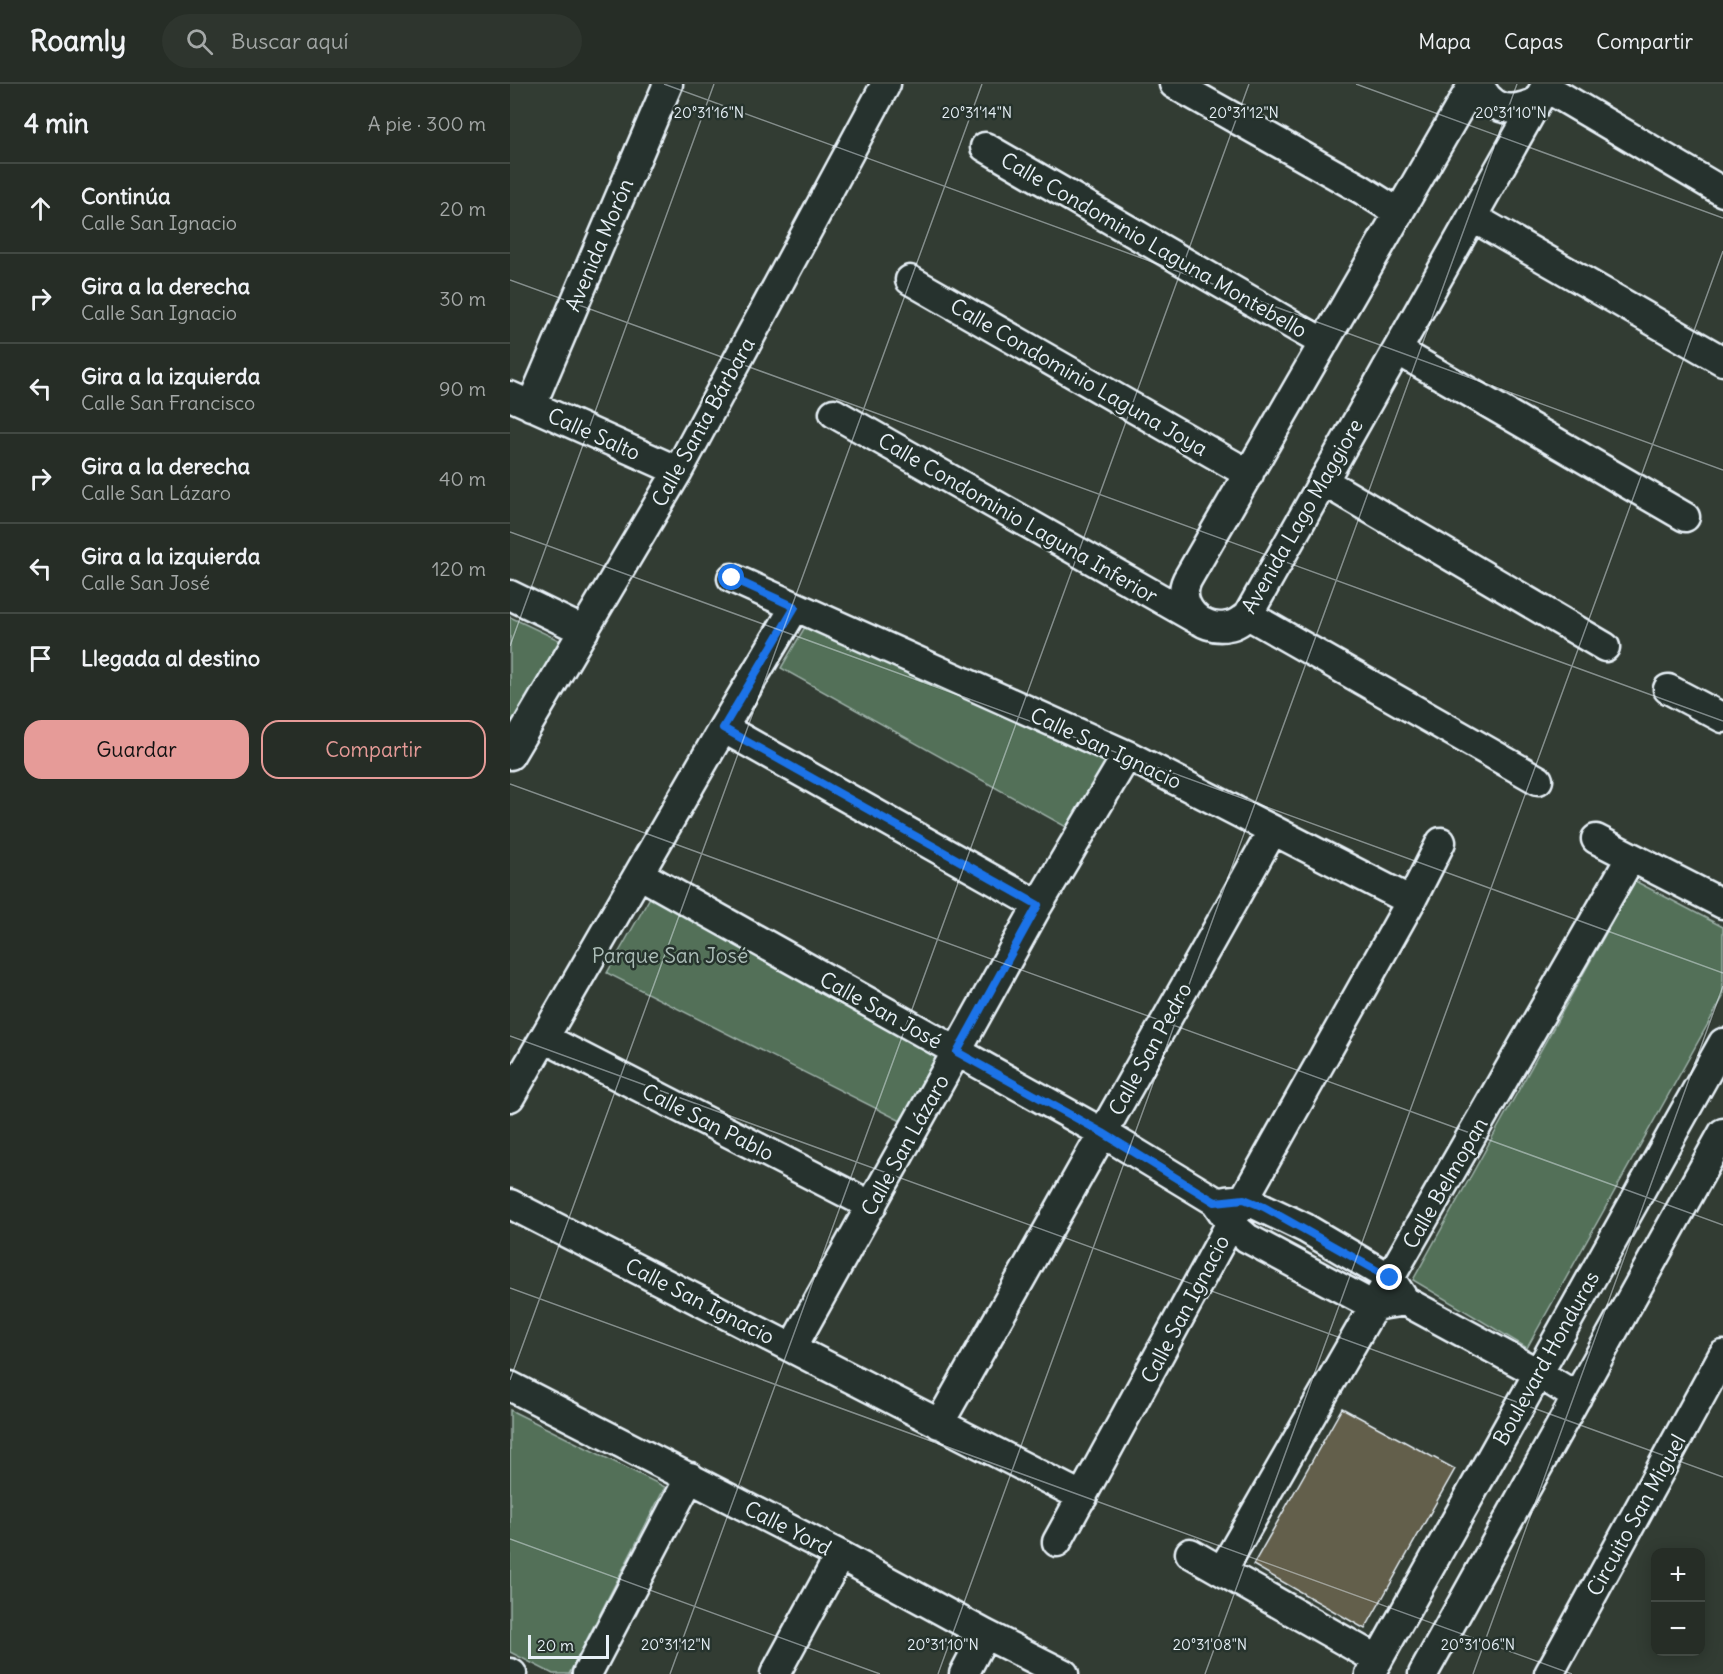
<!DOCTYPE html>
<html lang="es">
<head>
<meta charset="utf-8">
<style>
  :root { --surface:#262d26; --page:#2e352e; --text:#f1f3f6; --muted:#a4a8a7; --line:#424943; --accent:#e69b98 }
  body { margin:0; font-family:Delius,sans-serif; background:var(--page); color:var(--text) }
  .controls { position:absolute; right:18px; bottom:18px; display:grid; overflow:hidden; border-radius:12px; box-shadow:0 3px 15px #0003 }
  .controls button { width:54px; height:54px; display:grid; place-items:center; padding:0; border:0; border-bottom:2px solid var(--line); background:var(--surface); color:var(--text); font:30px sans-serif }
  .scale { position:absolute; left:18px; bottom:15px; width:81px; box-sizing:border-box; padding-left:6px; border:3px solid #e8f1f8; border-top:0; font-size:16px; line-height:21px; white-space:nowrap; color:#e8f1f8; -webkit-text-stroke:4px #26332d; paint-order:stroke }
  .stop { position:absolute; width:18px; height:18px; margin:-14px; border:4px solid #1a73e8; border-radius:50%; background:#fff }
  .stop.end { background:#1a73e8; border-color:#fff; box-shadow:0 2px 6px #0008 }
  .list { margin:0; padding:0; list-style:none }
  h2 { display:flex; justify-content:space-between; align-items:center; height:78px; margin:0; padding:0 24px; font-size:26px }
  h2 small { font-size:20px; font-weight:400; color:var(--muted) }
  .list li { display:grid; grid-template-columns:39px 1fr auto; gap:18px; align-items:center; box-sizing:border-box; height:90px; padding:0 24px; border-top:2px solid var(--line) }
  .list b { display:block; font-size:22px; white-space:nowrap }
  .list p { margin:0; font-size:20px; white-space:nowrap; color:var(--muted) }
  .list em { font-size:20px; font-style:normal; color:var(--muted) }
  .actions { display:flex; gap:12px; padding:18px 24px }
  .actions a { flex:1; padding:14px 0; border:2px solid var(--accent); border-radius:18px; text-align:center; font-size:21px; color:var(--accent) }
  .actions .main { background:var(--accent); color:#111 }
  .icon { flex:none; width:33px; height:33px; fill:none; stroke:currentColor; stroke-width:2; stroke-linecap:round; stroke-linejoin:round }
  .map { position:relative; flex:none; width:1213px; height:1590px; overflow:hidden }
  header { display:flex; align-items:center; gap:36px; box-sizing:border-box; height:84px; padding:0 30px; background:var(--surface); border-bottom:2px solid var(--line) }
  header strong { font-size:28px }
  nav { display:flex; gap:33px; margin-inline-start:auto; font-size:21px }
  .search { width:420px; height:54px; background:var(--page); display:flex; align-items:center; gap:15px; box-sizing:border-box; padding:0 21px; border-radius:33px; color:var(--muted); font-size:22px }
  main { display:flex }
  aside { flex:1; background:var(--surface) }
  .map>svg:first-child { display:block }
</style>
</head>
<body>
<header>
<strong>Roamly</strong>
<div class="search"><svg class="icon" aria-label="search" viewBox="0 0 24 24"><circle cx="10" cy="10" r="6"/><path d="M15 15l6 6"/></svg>Buscar aquí</div>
<nav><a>Mapa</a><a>Capas</a><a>Compartir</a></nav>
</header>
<main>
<aside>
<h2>4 min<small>A pie · 300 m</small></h2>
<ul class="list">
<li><svg class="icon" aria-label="ahead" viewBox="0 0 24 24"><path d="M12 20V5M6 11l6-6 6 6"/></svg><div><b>Continúa</b><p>Calle San Ignacio</p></div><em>20 m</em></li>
<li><svg class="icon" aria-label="right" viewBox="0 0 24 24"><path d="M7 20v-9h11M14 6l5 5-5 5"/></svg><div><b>Gira a la derecha</b><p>Calle San Ignacio</p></div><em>30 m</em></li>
<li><svg class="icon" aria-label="left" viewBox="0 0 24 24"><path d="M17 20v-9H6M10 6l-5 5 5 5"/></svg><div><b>Gira a la izquierda</b><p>Calle San Francisco</p></div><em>90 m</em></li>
<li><svg class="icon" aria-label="right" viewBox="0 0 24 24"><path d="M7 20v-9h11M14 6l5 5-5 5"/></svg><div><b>Gira a la derecha</b><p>Calle San Lázaro</p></div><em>40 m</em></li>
<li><svg class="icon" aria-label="left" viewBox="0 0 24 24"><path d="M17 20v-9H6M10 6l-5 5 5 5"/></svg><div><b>Gira a la izquierda</b><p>Calle San José</p></div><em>120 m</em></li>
<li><svg class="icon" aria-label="arrive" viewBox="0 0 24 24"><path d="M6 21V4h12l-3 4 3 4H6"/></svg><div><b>Llegada al destino</b></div></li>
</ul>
<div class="actions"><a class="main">Guardar</a><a>Compartir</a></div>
</aside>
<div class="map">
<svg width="1213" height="1590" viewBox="0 0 1213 1590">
  <rect width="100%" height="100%" fill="#323c33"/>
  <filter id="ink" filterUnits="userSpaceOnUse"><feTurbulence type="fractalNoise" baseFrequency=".0167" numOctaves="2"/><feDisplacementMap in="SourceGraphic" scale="12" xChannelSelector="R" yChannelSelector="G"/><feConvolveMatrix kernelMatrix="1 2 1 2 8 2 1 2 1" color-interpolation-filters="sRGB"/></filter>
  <g filter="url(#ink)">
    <path fill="#527058" stroke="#9db0a8" stroke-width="1.5" d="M0,533L51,557L0,641Z
      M295,543L595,678L558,744L271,584Z
      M1125,797L1213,843V913L1017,1264L903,1196Z
      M142,810L427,972L393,1038L97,889Z
      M0,1326L155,1403L59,1590H43L0,1568Z"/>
    <path fill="#635f4c" stroke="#e8f1f8" stroke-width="1.5" d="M832,1324L945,1385L855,1545L743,1481Z"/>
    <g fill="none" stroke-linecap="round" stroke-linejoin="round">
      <defs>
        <path id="minor" d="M664,0L851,105L889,129
          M963,0L677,496C665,521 691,548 718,542C726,541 732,536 738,531L1037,0
          M968,0C972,5 975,12 980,16C994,30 1011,24 1027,18
          M1035,3L1213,108
          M475,63L814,259
          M962,133L1213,277
          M400,196L739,390
          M886,268L899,273L1175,433
          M0,312L168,387
          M21,322L158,0
          M324,329L688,536
          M813,397L1095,563
          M222,494L617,671L901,817
          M0,511L74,547
          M738,531L1028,696
          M1158,605L1213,634
          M213,644L528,821
          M0,671L168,387L376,0
          M1086,755L1213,820
          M129,790L593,1049L705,1117L721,1140L737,1154L864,1222L895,1217
          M34,954L362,1122
          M0,1013L213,644L285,523
          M716,1117L734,1115L795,1144L880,1194L895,1217L1028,1289L1067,1313
          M0,1120L573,1413
          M282,1264L528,821L617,671
          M0,1302L330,1471L475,1550L554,1590
          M429,1340L763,746
          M547,1458L734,1115L901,817L931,758
          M680,1469L868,1576
          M712,1487L1121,773
          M0,1589L2,1590
          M77,1590L180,1393
          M265,1590L330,1471
          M454,1590L475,1550
          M860,1590L1213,959
          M913,1590L1213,1049
          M1039,1590L1213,1271"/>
      </defs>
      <use href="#minor" stroke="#e8f1f8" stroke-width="33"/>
      <use href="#minor" stroke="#26332d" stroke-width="28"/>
    </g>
  </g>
  <g fill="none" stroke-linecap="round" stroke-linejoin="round" filter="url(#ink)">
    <path stroke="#1a73e8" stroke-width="8" d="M222,494L285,523L213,644L528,821L447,968L593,1049L705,1118L734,1115L754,1123L880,1194"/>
  </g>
  <path fill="none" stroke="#e8f1f8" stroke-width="1.5" stroke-opacity="0.45" d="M154,0L1213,386M846,0L1213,134M0,196L1213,637M0,448L1213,889M0,562L204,0M0,700L1213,1141M0,952L1213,1393M0,1204L1062,1590M0,1296L472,0M0,1455L370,1590M160,1590L739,0M428,1590L1007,0M695,1590L1213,167M963,1590L1213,902"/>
  <g text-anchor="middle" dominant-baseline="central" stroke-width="5" stroke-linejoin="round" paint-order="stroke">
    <g font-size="21" fill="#e8f1f8" stroke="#26332d">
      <text transform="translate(89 161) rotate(-67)">Avenida Morón</text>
      <text transform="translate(644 161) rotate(30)">Calle Condominio Laguna Montebello</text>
      <text transform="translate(569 293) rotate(30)">Calle Condominio Laguna Joya</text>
      <text transform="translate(193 338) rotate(-61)">Calle Santa Bárbara</text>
      <text transform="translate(84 350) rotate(24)">Calle Salto</text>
      <text transform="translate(792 432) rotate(-60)">Avenida Lago Maggiore</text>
      <text transform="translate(508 434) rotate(30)">Calle Condominio Laguna Inferior</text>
      <text transform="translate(596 664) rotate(25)">Calle San Ignacio</text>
      <text transform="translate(371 926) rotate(29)">Calle San José</text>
      <text transform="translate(640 965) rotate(-61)">Calle San Pedro</text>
      <text transform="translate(198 1038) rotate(27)">Calle San Pablo</text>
      <text transform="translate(395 1061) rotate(-61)">Calle San Lázaro</text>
      <text transform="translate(935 1099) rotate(-60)">Calle Belmopan</text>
      <text transform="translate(190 1217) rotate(27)">Calle San Ignacio</text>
      <text transform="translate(675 1225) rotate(-62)">Calle San Ignacio</text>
      <text transform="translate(1036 1274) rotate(-61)">Boulevard Honduras</text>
      <text transform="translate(1126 1431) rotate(-61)">Circuito San Miguel</text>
      <text transform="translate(278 1444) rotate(27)">Calle Yord</text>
    </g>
    <g font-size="21" fill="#acbdb8" stroke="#26332d">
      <text x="160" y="871">Parque San José</text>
    </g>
  </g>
  <g font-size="15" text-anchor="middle" fill="#e8f1f8" stroke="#26332d" stroke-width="5" stroke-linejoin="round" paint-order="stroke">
    <text x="467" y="34">20°31'14"N</text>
    <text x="734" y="34">20°31'12"N</text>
    <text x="1001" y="34">20°31'10"N</text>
    <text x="199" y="34">20°31'16"N</text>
    <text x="166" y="1566">20°31'12"N</text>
    <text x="433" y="1566">20°31'10"N</text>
    <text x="700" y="1566">20°31'08"N</text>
    <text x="968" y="1566">20°31'06"N</text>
  </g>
</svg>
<div class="controls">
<button>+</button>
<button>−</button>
</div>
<div class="scale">20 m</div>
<div class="stop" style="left:222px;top:494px"></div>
<div class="stop end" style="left:880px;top:1194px"></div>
</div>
</main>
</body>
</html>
